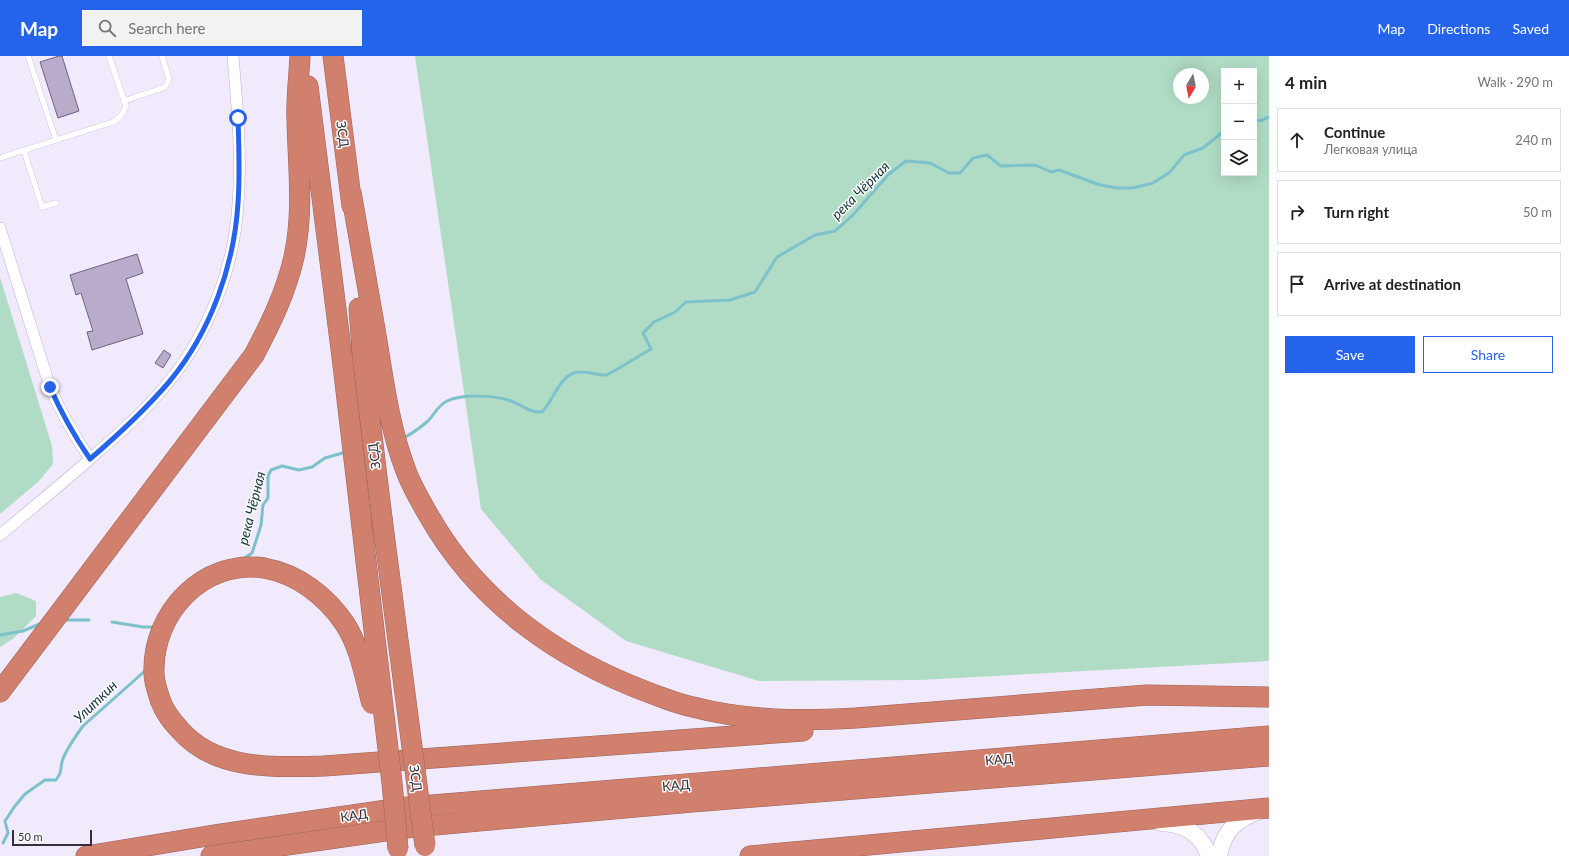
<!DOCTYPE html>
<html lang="en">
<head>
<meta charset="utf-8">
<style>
  :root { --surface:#fff; --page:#f2f2f2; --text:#202124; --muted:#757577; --line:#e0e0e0; --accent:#2563eb }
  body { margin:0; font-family:Lato,sans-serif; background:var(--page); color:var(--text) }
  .controls { position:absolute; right:12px; top:12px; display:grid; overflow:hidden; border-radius:0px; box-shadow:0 4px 16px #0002 }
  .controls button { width:36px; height:36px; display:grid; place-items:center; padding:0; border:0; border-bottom:1px solid var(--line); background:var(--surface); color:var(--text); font:20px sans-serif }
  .compass { position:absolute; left:1173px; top:12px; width:36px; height:36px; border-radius:50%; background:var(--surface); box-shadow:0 4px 16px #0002; rotate:190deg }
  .scale { position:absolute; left:12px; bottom:10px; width:80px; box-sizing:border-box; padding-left:4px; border:2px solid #342f3b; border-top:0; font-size:11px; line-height:14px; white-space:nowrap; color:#342f3b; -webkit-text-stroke:3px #fafafa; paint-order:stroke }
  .stop { position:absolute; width:12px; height:12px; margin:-9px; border:3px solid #2563eb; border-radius:50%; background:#fff }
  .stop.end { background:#2563eb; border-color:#fff; box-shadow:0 1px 4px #0008 }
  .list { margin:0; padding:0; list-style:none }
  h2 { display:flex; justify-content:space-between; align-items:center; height:52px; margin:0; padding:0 16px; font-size:17px }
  h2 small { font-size:13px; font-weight:400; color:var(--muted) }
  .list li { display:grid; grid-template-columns:26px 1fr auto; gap:12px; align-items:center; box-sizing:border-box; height:64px; margin:0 8px 8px; padding:0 8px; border:1px solid var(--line); border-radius:0px }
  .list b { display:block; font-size:15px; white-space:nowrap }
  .list p { margin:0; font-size:13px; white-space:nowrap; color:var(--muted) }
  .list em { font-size:13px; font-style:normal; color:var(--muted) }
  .actions { display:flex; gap:8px; padding:12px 16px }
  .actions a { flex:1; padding:9px 0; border:1px solid var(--accent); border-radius:0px; text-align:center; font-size:14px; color:var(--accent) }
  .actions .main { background:var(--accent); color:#fff }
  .icon { flex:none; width:22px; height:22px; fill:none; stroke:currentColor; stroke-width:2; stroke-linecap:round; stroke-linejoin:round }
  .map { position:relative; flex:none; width:1269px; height:800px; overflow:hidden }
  header { display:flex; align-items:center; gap:24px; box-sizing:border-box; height:56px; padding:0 20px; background:var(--accent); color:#fff }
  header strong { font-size:19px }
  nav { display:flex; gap:22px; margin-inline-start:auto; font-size:14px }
  .search { width:280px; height:36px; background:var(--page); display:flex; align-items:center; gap:10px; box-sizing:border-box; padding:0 14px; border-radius:0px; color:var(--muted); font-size:15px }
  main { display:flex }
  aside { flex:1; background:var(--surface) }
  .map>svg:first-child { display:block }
</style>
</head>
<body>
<header>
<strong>Map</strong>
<div class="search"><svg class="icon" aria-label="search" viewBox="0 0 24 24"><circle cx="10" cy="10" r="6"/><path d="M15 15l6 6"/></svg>Search here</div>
<nav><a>Map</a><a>Directions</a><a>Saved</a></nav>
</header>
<main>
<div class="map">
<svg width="1269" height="800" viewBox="0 0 1269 800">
  <rect width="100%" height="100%" fill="#f1e9fc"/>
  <path fill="#b0dcc5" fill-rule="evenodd" d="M415,0H1269V605L919,624L759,625L626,585L540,523L481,453ZM1224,15H1254V117H1224ZM1179,18H1203V42H1179Z
    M0,221L52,390L53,408L39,425L0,458Z
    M16,537L36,545V560L14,582L0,591V541Z"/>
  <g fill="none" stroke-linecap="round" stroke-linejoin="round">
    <path stroke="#7dc2cb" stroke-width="3" d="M1254,65L1262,64L1269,61
      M402,383C411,378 420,372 428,365C434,359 438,349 447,345C462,338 495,339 511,345C522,349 530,357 542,356C552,346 556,330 567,321C578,311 593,319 606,319C609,319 645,296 651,293L643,277L654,266L675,256L686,246L730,244L755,236L777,201L815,179L835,175L852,160L889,118L906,105L930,107L949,117H960L973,102L987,99L1001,110L1035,109L1051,116L1059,114L1100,129L1117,132H1133L1153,127L1170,116L1184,99L1203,92L1224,75
      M243,503L252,497L256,485L261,469L263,449L268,442V420L271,414L282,410L299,414L312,411L325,402L346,396
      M63,564H89
      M112,566L143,571H155
      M0,579L23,575L42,567
      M3,787L8,777L5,765L15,750L25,738L45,724H56C62,715 60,716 62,706C64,697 77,678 83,670L146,614"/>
  </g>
  <path fill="#b9acca" stroke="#70637f" d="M59,0H62L79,55L58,62L40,6Z
    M137,198L143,217L126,223L143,278L92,294L87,276L93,275L81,237L76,239L70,219Z
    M164,294L171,299L163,312L155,307Z"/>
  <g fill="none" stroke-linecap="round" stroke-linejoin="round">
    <defs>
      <path id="lane" d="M28,0L56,84
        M124,45L165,31L169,23L162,0
        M24,95L42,151L56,147
        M0,102L113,66C120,62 123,58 126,50L109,0"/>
      <path id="street" d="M0,172L50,331C62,359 73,378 90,403
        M0,479C33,451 67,424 99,395C134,365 170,331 194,290C219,247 235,198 238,148C242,99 237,49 233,0"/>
      <path id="secondary" d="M1161,767C1184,768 1201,777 1209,800
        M1219,800C1224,774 1236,764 1259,755"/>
      <path id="highway" d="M333,0L352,150
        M308,30L343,309
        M351,136C360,186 368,235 377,285C384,329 390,373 406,415C412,431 421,446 429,460C478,546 558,603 650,637C664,642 678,648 693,651C746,665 801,665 856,662L1147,639L1267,641
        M359,252L363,306L382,462
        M0,636L254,299C271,267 286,236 294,201C304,155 298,110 297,64C296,43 299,21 300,0
        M161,646C165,657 172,665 180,674C216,715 274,711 324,710L803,675
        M86,800L220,778L408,751L1269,680
        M211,800L413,771L692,746L1269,700
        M750,800L1269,752"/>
    </defs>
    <use href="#lane" stroke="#bdafcd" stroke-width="6"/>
    <use href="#street" stroke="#bdafcd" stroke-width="12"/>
    <use href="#secondary" stroke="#bdafcd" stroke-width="17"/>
    <use href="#highway" stroke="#99645b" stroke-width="21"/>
    <use href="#lane" stroke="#fff" stroke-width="5.5"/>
    <use href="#street" stroke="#fff" stroke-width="11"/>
    <use href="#secondary" stroke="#fff" stroke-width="16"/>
    <use href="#highway" stroke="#d0806c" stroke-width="20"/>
    <defs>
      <path id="highway-bridge" d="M343,309L392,727L398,793
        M382,462L425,790
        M161,646C158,637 154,627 154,617C152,557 203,503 264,512C298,518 326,540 345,568C360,591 365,621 372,648"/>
    </defs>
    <use href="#highway-bridge" stroke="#99645b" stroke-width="21" stroke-linecap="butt"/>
    <use href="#highway-bridge" stroke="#d0806c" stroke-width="20"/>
  </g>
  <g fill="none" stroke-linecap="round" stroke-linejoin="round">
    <path stroke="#2563eb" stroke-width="5" d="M50,331C62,359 73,378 90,403C118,379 145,354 169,326C210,277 234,211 238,147C240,119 239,91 238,62"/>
  </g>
  <g text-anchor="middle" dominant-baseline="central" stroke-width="3" stroke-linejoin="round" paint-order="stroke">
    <g font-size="13" fill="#342f3b" stroke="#fafafa">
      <text transform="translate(343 78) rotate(82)">ЗСД</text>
      <text transform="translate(374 400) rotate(-97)">ЗСД</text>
      <text transform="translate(999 703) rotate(-5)">КАД</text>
      <text transform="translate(416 722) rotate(82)">ЗСД</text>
      <text transform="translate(676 729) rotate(-5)">КАД</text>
      <text transform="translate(354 759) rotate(-8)">КАД</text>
    </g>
    <g font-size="14" font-style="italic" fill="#123439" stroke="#fafafa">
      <text transform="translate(860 134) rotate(-45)">река Чёрная</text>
      <text transform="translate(251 452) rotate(-76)">река Чёрная</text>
      <text transform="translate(95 645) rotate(-44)">Улиткин</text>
    </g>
  </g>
</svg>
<div class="controls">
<button>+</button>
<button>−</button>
<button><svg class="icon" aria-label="layers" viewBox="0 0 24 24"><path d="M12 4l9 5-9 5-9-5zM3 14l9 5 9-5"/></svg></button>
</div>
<svg class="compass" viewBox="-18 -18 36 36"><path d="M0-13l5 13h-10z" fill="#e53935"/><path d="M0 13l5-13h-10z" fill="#757577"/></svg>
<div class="scale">50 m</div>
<div class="stop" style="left:238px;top:62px"></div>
<div class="stop end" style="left:50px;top:331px"></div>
</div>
<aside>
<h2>4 min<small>Walk · 290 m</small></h2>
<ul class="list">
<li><svg class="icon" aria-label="ahead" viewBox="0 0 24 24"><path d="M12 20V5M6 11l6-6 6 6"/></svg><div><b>Continue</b><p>Легковая улица</p></div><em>240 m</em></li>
<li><svg class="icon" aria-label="right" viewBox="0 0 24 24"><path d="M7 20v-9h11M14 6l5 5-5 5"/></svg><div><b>Turn right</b></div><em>50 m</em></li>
<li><svg class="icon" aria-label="arrive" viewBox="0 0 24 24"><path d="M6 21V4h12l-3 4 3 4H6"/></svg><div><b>Arrive at destination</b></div></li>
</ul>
<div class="actions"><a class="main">Save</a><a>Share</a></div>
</aside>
</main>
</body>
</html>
